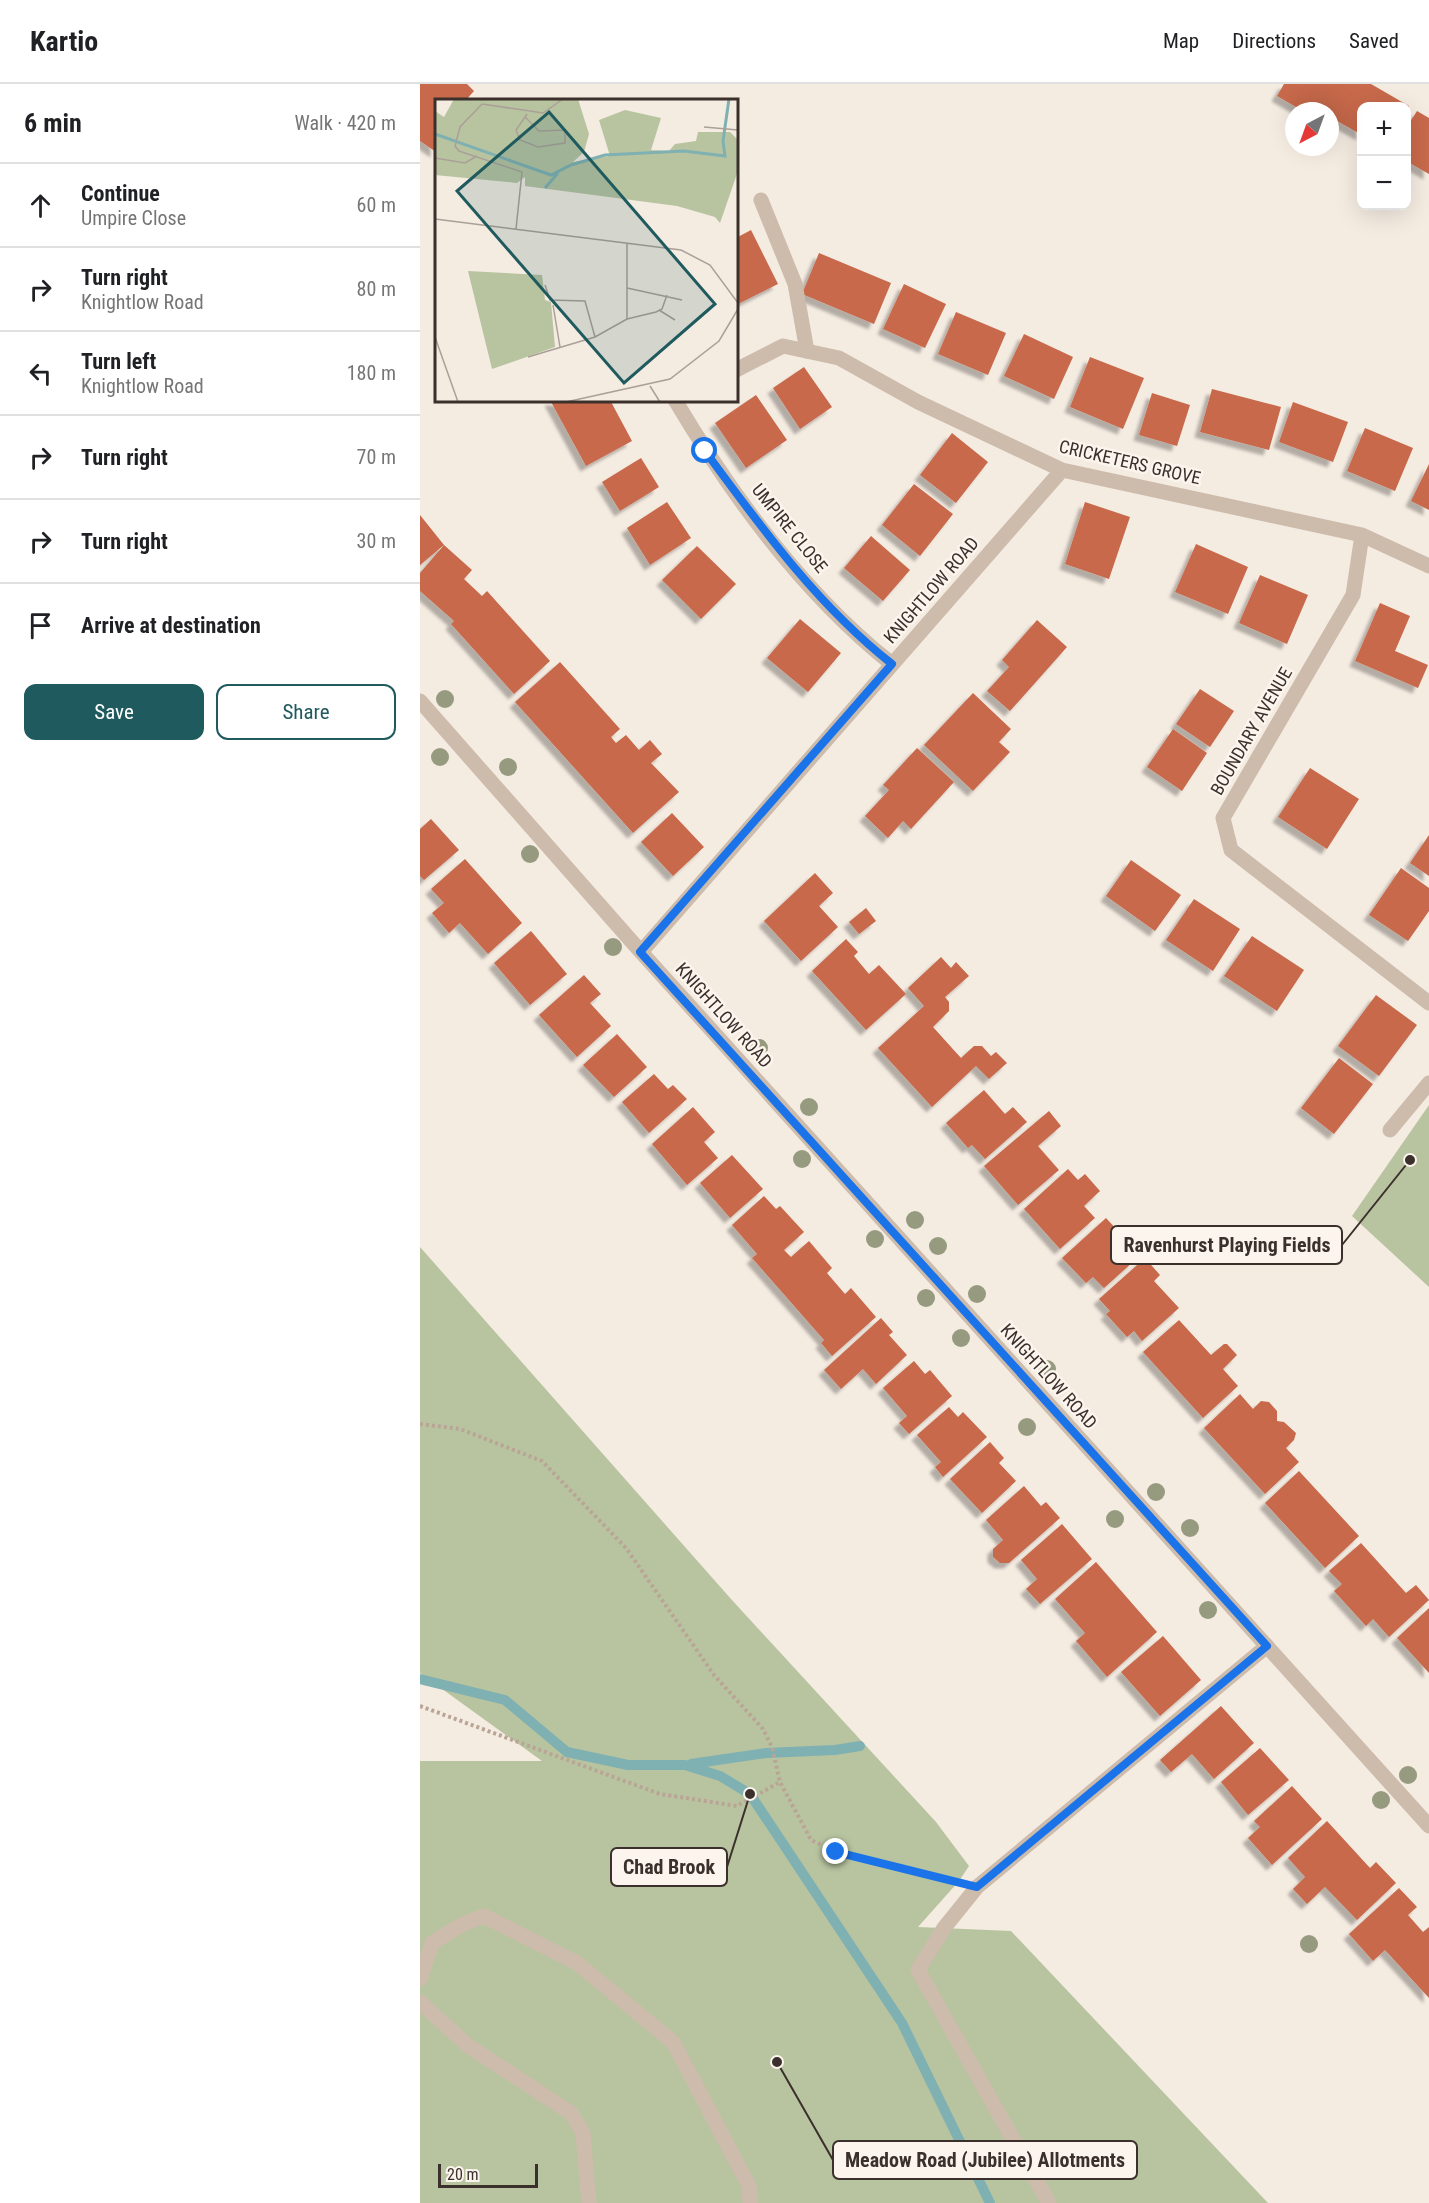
<!DOCTYPE html>
<html lang="en">
<head>
<meta charset="utf-8">
<style>
  :root { --surface:#fff; --page:#f2f2f2; --text:#202124; --muted:#757577; --line:#e0e0e0; --accent:#1f5a5e }
  body { margin:0; font-family:"Roboto Condensed",sans-serif; background:var(--page); color:var(--text) }
  .controls { position:absolute; right:18px; top:18px; display:grid; overflow:hidden; border-radius:12px; box-shadow:0 6px 24px #0002 }
  .controls button { width:54px; height:54px; display:grid; place-items:center; padding:0; border:0; border-bottom:2px solid var(--line); background:var(--surface); color:var(--text); font:30px sans-serif }
  .compass { position:absolute; left:865px; top:18px; width:54px; height:54px; border-radius:50%; background:var(--surface); box-shadow:0 6px 24px #0002; rotate:221deg }
  .scale { position:absolute; left:18px; bottom:15px; width:100px; box-sizing:border-box; padding-left:6px; border:3px solid #3b302b; border-top:0; font-size:16px; line-height:21px; white-space:nowrap; color:#3b302b; -webkit-text-stroke:4px #fbf5ee; paint-order:stroke }
  .stop { position:absolute; width:18px; height:18px; margin:-14px; border:4px solid #1a73e8; border-radius:50%; background:#fff }
  .stop.end { background:#1a73e8; border-color:#fff; box-shadow:0 2px 6px #0008 }
  .list { margin:0; padding:0; list-style:none }
  h2 { display:flex; justify-content:space-between; align-items:center; height:78px; margin:0; padding:0 24px; font-size:26px }
  h2 small { font-size:20px; font-weight:400; color:var(--muted) }
  .list li { display:grid; grid-template-columns:39px 1fr auto; gap:18px; align-items:center; box-sizing:border-box; height:84px; padding:0 24px; border-top:2px solid var(--line) }
  .list b { display:block; font-size:22px; white-space:nowrap }
  .list p { margin:0; font-size:20px; white-space:nowrap; color:var(--muted) }
  .list em { font-size:20px; font-style:normal; color:var(--muted) }
  .actions { display:flex; gap:12px; padding:18px 24px }
  .actions a { flex:1; padding:14px 0; border:2px solid var(--accent); border-radius:12px; text-align:center; font-size:21px; color:var(--accent) }
  .actions .main { background:var(--accent); color:#fff }
  .icon { flex:none; width:33px; height:33px; fill:none; stroke:currentColor; stroke-width:2; stroke-linecap:round; stroke-linejoin:round }
  .map { position:relative; flex:none; width:1009px; height:2119px; overflow:hidden }
  header { display:flex; align-items:center; gap:36px; box-sizing:border-box; height:84px; padding:0 30px; background:var(--surface); border-bottom:2px solid var(--line) }
  header strong { font-size:28px }
  nav { display:flex; gap:33px; margin-inline-start:auto; font-size:21px }
  main { display:flex }
  aside { flex:1; background:var(--surface) }
  .map>svg:first-child { display:block }
</style>
</head>
<body>
<header>
<strong>Kartio</strong>
<nav><a>Map</a><a>Directions</a><a>Saved</a></nav>
</header>
<main>
<aside>
<h2>6 min<small>Walk · 420 m</small></h2>
<ul class="list">
<li><svg class="icon" aria-label="ahead" viewBox="0 0 24 24"><path d="M12 20V5M6 11l6-6 6 6"/></svg><div><b>Continue</b><p>Umpire Close</p></div><em>60 m</em></li>
<li><svg class="icon" aria-label="right" viewBox="0 0 24 24"><path d="M7 20v-9h11M14 6l5 5-5 5"/></svg><div><b>Turn right</b><p>Knightlow Road</p></div><em>80 m</em></li>
<li><svg class="icon" aria-label="left" viewBox="0 0 24 24"><path d="M17 20v-9H6M10 6l-5 5 5 5"/></svg><div><b>Turn left</b><p>Knightlow Road</p></div><em>180 m</em></li>
<li><svg class="icon" aria-label="right" viewBox="0 0 24 24"><path d="M7 20v-9h11M14 6l5 5-5 5"/></svg><div><b>Turn right</b></div><em>70 m</em></li>
<li><svg class="icon" aria-label="right" viewBox="0 0 24 24"><path d="M7 20v-9h11M14 6l5 5-5 5"/></svg><div><b>Turn right</b></div><em>30 m</em></li>
<li><svg class="icon" aria-label="arrive" viewBox="0 0 24 24"><path d="M6 21V4h12l-3 4 3 4H6"/></svg><div><b>Arrive at destination</b></div></li>
</ul>
<div class="actions"><a class="main">Save</a><a>Share</a></div>
</aside>
<div class="map">
<svg width="1009" height="2119" viewBox="0 0 1009 2119">
  <defs>
    <filter id="shadow"><feDropShadow dx="-5.5" dy="5.5" stdDeviation="1.5" flood-color="#0004"/></filter>
  </defs>
  <rect width="100%" height="100%" fill="#f4ebe1"/>
  <path fill="#b8c4a0" d="M1009,1021V1203L932,1132Z
    M0,1163L311,1515L516,1738L549,1782L539,1797L498,1843L591,1847L848,2119H0V1677H122L0,1589Z"/>
  <g fill="none" stroke-linecap="round" stroke-linejoin="round">
    <path stroke="#7fb0b2" stroke-width="10" d="M0,1595L85,1616L147,1668L208,1681H265L300,1692L330,1710L482,1939L570,2119
      M271,1680L346,1669L415,1666L440,1662"/>
  </g>
  <path fill="#c8694b" filter="url(#shadow)" d="M0,0H47L54,7L46,16H16V68L0,57Z
    M864,0H951L989,22L986,27V22H942V51L910,33V27H883L857,12Z
    M997,27L1009,34V90L986,77V44Z
    M331,146L358,200L316,221V154Z
    M399,169L471,199L454,240L382,210Z
    M484,200L526,220L505,264L463,245Z
    M536,228L586,249L568,291L518,270Z
    M604,250L653,273L634,315L584,292Z
    M670,273L724,294L703,345L650,323Z
    M384,283L412,323L380,345L353,304Z
    M792,305L861,323L849,366L780,348Z
    M732,309L770,321L757,362L719,351Z
    M336,311L367,356L326,384L295,339Z
    M130,316H190L212,357L166,382Z
    M873,318L928,338L913,378L859,358Z
    M945,344L993,364L975,407L927,387Z
    M532,349L568,378L536,419L500,391Z
    M221,374L239,403L200,427L182,398Z
    M1009,380V426L991,417Z
    M494,400L533,430L500,472L462,441Z
    M247,418L271,454L230,481L207,444Z
    M665,418L710,433L689,495L645,480Z
    M0,431L24,461L52,486L44,495L62,512L67,507L130,577L94,610L31,540L34,537L0,507V489L24,461L0,481Z
    M451,452L490,486L463,517L424,484Z
    M776,460L828,483L808,530L755,508Z
    M277,462L316,500L281,535L242,496Z
    M840,491L888,511L867,560L819,539Z
    M960,519L990,532L975,567L1008,581L998,604L935,577Z
    M380,535L421,569L388,608L347,574Z
    M617,536L647,563L590,627L567,607L589,583L582,576Z
    M140,578L200,645L191,653L196,659L206,651L219,666L230,656L242,670L231,679L259,708L213,749L95,618Z
    M780,605L814,627L790,663L756,640Z
    M553,609L591,645L579,658L590,668L553,707L504,661Z
    M753,645L787,669L762,707L727,683Z
    M497,664L534,698L491,745L483,737L468,754L445,732L469,706L463,701Z
    M890,684L939,715L907,765L858,733Z
    M252,729L284,763L253,792L221,758Z
    M11,735L39,766L4,796L0,792V745Z
    M1009,751V792L990,779Z
    M45,775L102,839L68,870L40,839L29,849L12,829L24,819L11,805Z
    M711,776L761,811L735,847L686,812Z
    M981,784L1009,804V827L988,857L949,831Z
    M395,789L413,809L399,822L418,843L381,877L344,837Z
    M774,815L820,845L793,887L746,856Z
    M446,824L456,837L439,850L429,838Z
    M111,847L147,890L110,921L74,879Z
    M832,852L884,886L857,927L804,892Z
    M426,855L438,868L434,872L449,890L459,881L486,910L446,946L392,887Z
    M521,873L531,884L536,878L549,892L525,913L529,918V927L513,943L541,974L554,962H562L571,972L576,968L587,979L569,995L556,982L512,1023L458,964L504,922L488,904Z
    M164,891L181,910L170,919L191,942L157,973L119,931Z
    M956,911L997,941L959,992L918,962Z
    M197,950L227,983L194,1013L163,981Z
    M919,974L953,1000L914,1050L881,1024Z
    M234,990L248,1005L253,1001L267,1015L229,1049L202,1018Z
    M564,1006L585,1030L593,1023L607,1038L565,1075L552,1061L548,1064L526,1039Z
    M273,1023L295,1048L284,1058L298,1074L267,1101L232,1060Z
    M629,1027L641,1042L618,1062L639,1086L598,1121L564,1082Z
    M312,1071L343,1105L310,1134L280,1099Z
    M648,1085L658,1096L665,1090L680,1107L664,1122L675,1134L640,1165L604,1125Z
    M344,1112L356,1125L360,1122L384,1148L364,1166L371,1173L389,1157L412,1184L407,1189L425,1210L431,1204L456,1233L412,1272L401,1259L404,1256L332,1174L337,1170L312,1141Z
    M686,1134L699,1148L693,1154L714,1177L684,1204L673,1193L666,1199L642,1174Z
    M725,1174L740,1191L734,1197L759,1224L722,1257L714,1247L707,1253L686,1230L690,1227L679,1215Z
    M461,1234L473,1248L469,1251L487,1271L456,1300L443,1285L421,1305L404,1286Z
    M759,1236L791,1271L804,1260H807L817,1271L803,1285L818,1302L783,1334L723,1268Z
    M494,1277L505,1290L510,1286L532,1312L489,1350L479,1339L487,1332L463,1304Z
    M820,1310L833,1325L841,1317L849,1318L857,1327V1337L864,1338L876,1349L874,1356L866,1364L879,1378L845,1410L784,1344Z
    M529,1323L538,1333L543,1328L567,1353L523,1393L515,1383L521,1378L497,1351Z
    M570,1358L584,1374L579,1379L596,1397L562,1429L530,1395Z
    M879,1387L939,1452L905,1484L845,1419Z
    M604,1402L621,1422L626,1418L640,1434L589,1479H580L573,1473V1465L583,1456L566,1436Z
    M642,1440L672,1475L620,1520L606,1505L617,1495L601,1476Z
    M941,1459L986,1509L996,1501L1009,1516L969,1553L953,1535L946,1542L914,1507L922,1500L909,1487Z
    M676,1478L737,1548L687,1593L656,1557L665,1549L635,1515Z
    M1009,1524V1589L977,1554Z
    M743,1552L781,1596L740,1632L701,1588Z
    M801,1622L834,1659L794,1695L772,1670L751,1688L740,1676Z
    M840,1664L869,1696L828,1731L801,1698Z
    M872,1702L902,1735L852,1781L828,1754L840,1743L834,1737Z
    M907,1737L950,1784L956,1778L976,1799L937,1836L905,1803L887,1820L873,1805L885,1793L868,1774Z
    M979,1804L997,1823L988,1831L1003,1848L1009,1843V1914L965,1866L953,1877L929,1850Z"/>
  <g fill="none" stroke-linecap="round" stroke-linejoin="round">
    <path stroke="#b9a596" stroke-width="4" stroke-dasharray="3 3" stroke-linecap="butt" d="M0,1340L40,1345L122,1377L206,1464L294,1591L343,1645L352,1663L360,1698L391,1756L416,1768L533,1796
      M0,1622L240,1710L317,1722L360,1698"/>
    <path stroke="#cdbbac" stroke-width="15" d="M341,116L375,200L387,267
      M0,1895L12,1859L43,1840L64,1832L157,1879L253,1958L329,2102L330,2119
      M0,1918L47,1961L151,2029L163,2049L169,2119
      M629,2119L498,1886L524,1844L557,1803L847,1562"/>
    <path stroke="#cdbbac" stroke-width="15" d="M316,286L363,262L419,274L498,318L642,386L942,451L1009,482
      M255,316C312,412 385,511 472,580
      M942,451L933,511L803,734L811,766L1009,919
      M0,617L221,868L1009,1742
      M221,868L642,386
      M970,1046L1009,999"/>
  </g>
  <g fill="#969b7f">
    <circle cx="25" cy="615" r="9"/>
    <circle cx="20" cy="673" r="9"/>
    <circle cx="88" cy="683" r="9"/>
    <circle cx="110" cy="770" r="9"/>
    <circle cx="193" cy="863" r="9"/>
    <circle cx="339" cy="964" r="9"/>
    <circle cx="389" cy="1023" r="9"/>
    <circle cx="382" cy="1075" r="9"/>
    <circle cx="495" cy="1136" r="9"/>
    <circle cx="455" cy="1155" r="9"/>
    <circle cx="518" cy="1162" r="9"/>
    <circle cx="557" cy="1210" r="9"/>
    <circle cx="506" cy="1214" r="9"/>
    <circle cx="541" cy="1254" r="9"/>
    <circle cx="627" cy="1285" r="9"/>
    <circle cx="607" cy="1343" r="9"/>
    <circle cx="736" cy="1408" r="9"/>
    <circle cx="695" cy="1435" r="9"/>
    <circle cx="770" cy="1444" r="9"/>
    <circle cx="788" cy="1526" r="9"/>
    <circle cx="988" cy="1691" r="9"/>
    <circle cx="961" cy="1716" r="9"/>
    <circle cx="889" cy="1860" r="9"/>
  </g>
  <g fill="none" stroke-linecap="round" stroke-linejoin="round">
    <path stroke="#1a73e8" stroke-width="8" d="M285,367C341,443 397,521 472,580L220,868L847,1562L557,1803L416,1768"/>
  </g>
  <g text-anchor="middle" dominant-baseline="central" stroke-width="5" stroke-linejoin="round" paint-order="stroke">
    <g font-size="18" fill="#3b302b" stroke="#fbf5ee">
      <text transform="translate(710 378) rotate(13)">CRICKETERS GROVE</text>
      <text transform="translate(370 444) rotate(51)">UMPIRE CLOSE</text>
      <text transform="translate(511 506) rotate(-49)">KNIGHTLOW ROAD</text>
      <text transform="translate(831 647) rotate(-60)">BOUNDARY AVENUE</text>
      <text transform="translate(304 931) rotate(48)">KNIGHTLOW ROAD</text>
      <text transform="translate(629 1292) rotate(48)">KNIGHTLOW ROAD</text>
    </g>
  </g>
  <g transform="translate(15 15)">
    <rect width="303" height="303" fill="#f4ebe1"/>
    <path d="M19,0H143L154,35L149,53L138,63L175,57L164,21L190,11L226,19L216,51L234,52L240,45L261,42L263,33H295L303,41V72L285,124L280,118L242,107L90,87V78L82,84L0,76V12L9,18ZM33,172L107,176L110,201L116,203L120,248L57,270Z" fill="#b8c4a0"/>
    <path fill="none" stroke="#7fb0b2" stroke-width="3" d="M0,35L116,76L136,66L170,56L249,52L290,57L288,42L294,0M110,89L123,74"/>
    <path fill="none" stroke="#aaa098" stroke-width="1.5" d="M47,5L25,28L20,47L24,52L87,73L81,130M47,5L108,14L128,0M90,18L104,32L130,31V44L103,48L85,41L81,31L88,21L92,15M269,28L303,31M0,59L30,64L42,57M0,120L246,151L275,166L303,204M110,186L115,201L150,202L160,238M192,189L247,201M118,206L125,248M224,211L240,221M192,220V144M0,238L23,303M93,258L160,238L192,220L221,213L227,210L232,196M215,287L225,303M131,303L235,280L284,242L303,210"/>
    <path fill="#1f5a5e" fill-opacity="0.15" stroke="#1f5a5e" stroke-width="3" d="M114,13L280,205L189,284L22,92Z"/>
    <rect width="303" height="303" fill="none" stroke="#3b302b" stroke-width="3"/>
  </g>
  <path fill="none" stroke="#3b302b" stroke-width="2" d="M990 1076L922 1161M330 1710L307 1783M357 1978L413 2076"/>
  <g fill="#3b302b" stroke="#fbf5ee" stroke-width="2">
    <circle cx="990" cy="1076" r="6"/>
    <circle cx="330" cy="1710" r="6"/>
    <circle cx="357" cy="1978" r="6"/>
  </g>
  <g fill="#fbf5ee" stroke="#3b302b" stroke-width="2">
    <rect x="691" y="1142" width="231" height="38" rx="6"/>
    <rect x="191" y="1764" width="116" height="38" rx="6"/>
    <rect x="413" y="2057" width="304" height="38" rx="6"/>
  </g>
  <g font-size="20" text-anchor="middle" font-weight="bold" fill="#3b302b">
    <text x="807" y="1168">Ravenhurst Playing Fields</text>
    <text x="249" y="1790">Chad Brook</text>
    <text x="565" y="2083">Meadow Road (Jubilee) Allotments</text>
  </g>
</svg>
<div class="controls">
<button>+</button>
<button>−</button>
</div>
<svg class="compass" viewBox="-18 -18 36 36"><path d="M0-13l5 13h-10z" fill="#e53935"/><path d="M0 13l5-13h-10z" fill="#757577"/></svg>
<div class="scale">20 m</div>
<div class="stop" style="left:285px;top:367px"></div>
<div class="stop end" style="left:416px;top:1768px"></div>
</div>
</main>
</body>
</html>
